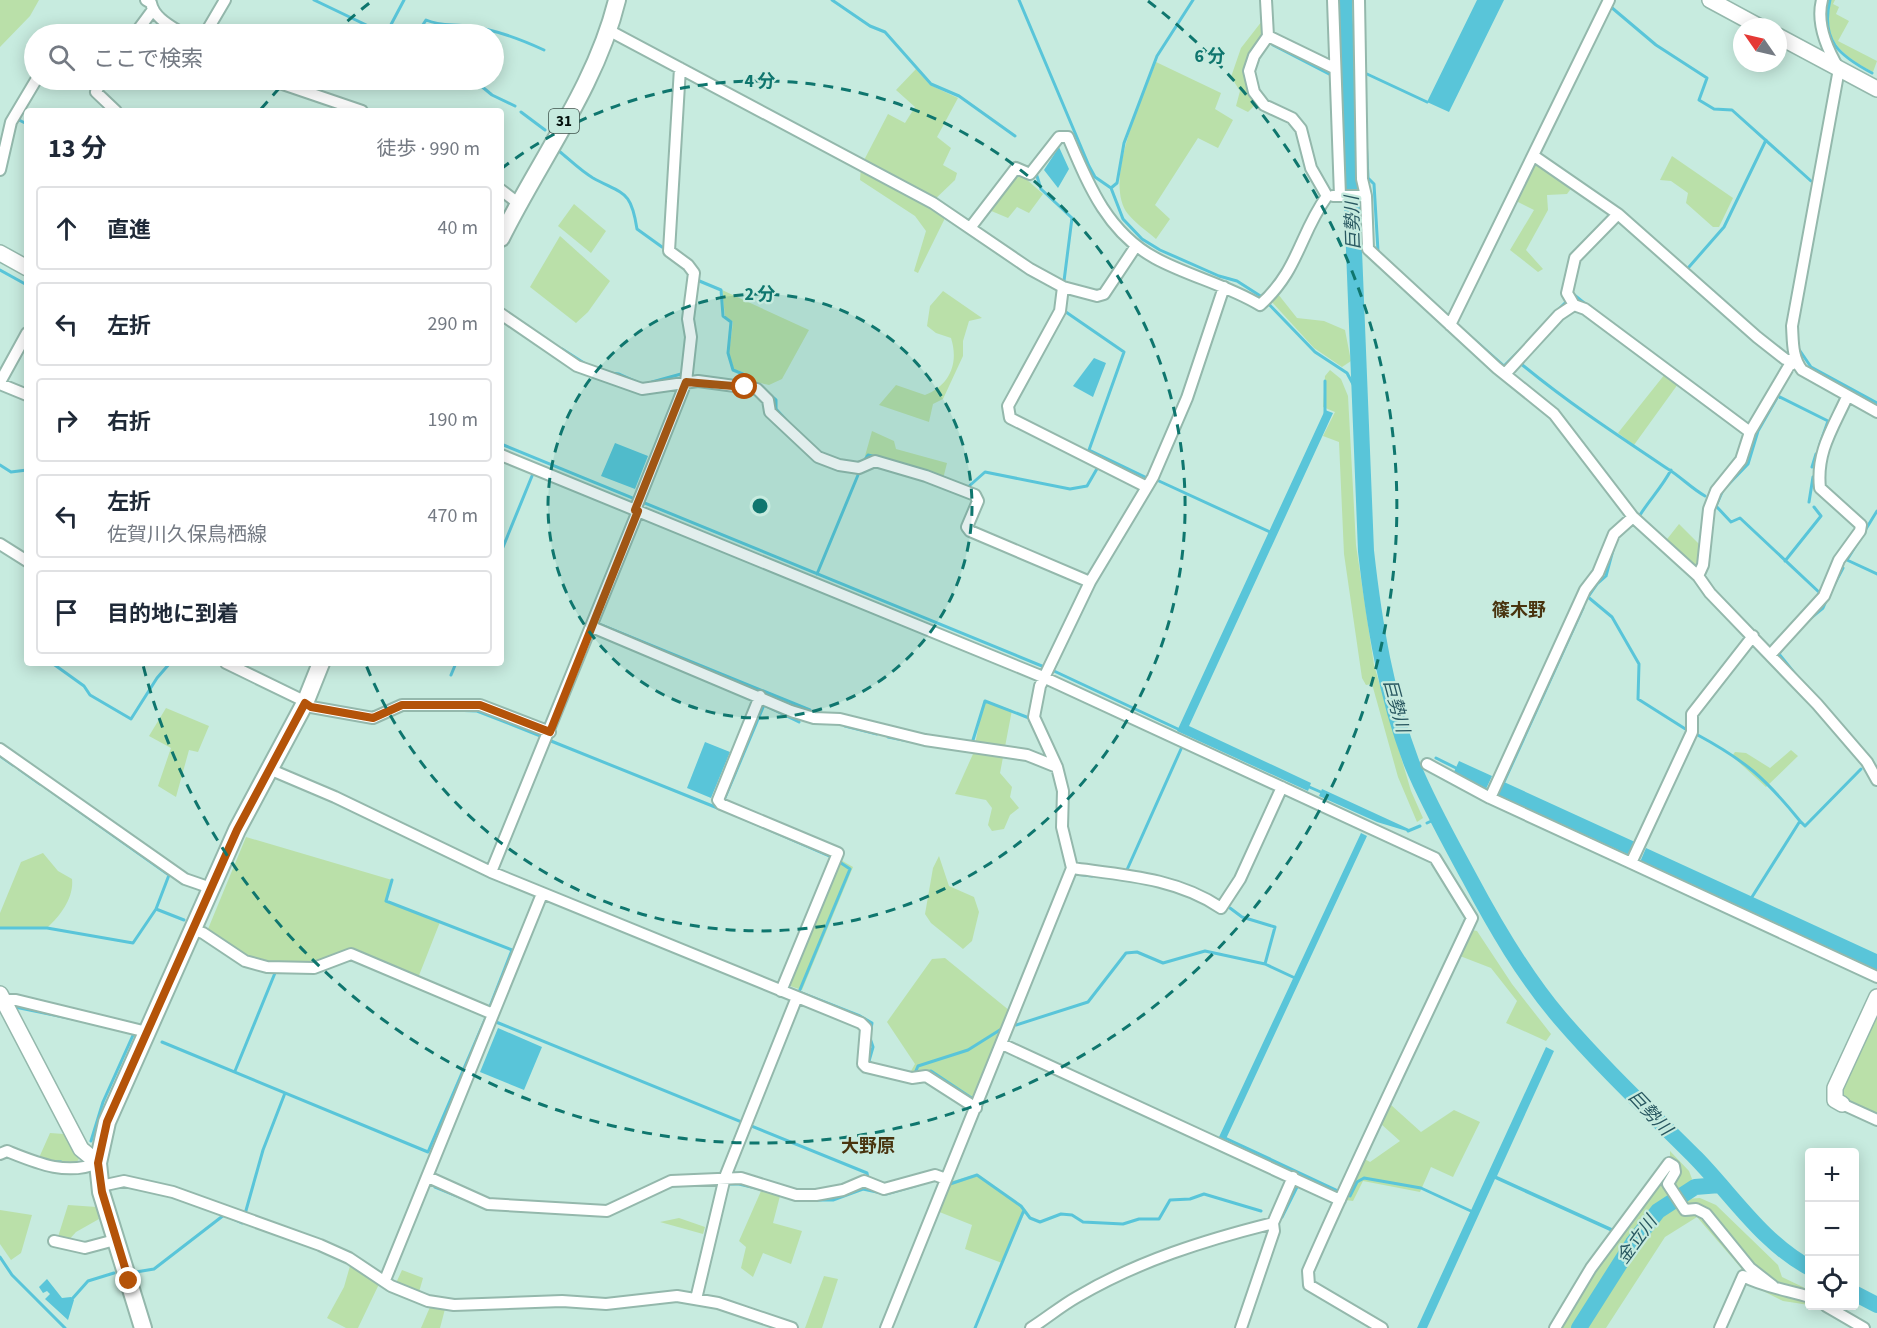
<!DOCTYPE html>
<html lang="ja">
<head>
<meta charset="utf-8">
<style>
  :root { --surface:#fff; --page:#f2f2f3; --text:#1f2937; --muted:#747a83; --line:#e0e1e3 }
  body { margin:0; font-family:"Source Sans 3","Noto Sans JP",sans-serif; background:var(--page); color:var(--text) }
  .controls { position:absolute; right:18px; bottom:18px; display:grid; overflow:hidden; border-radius:6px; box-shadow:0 3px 15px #0003 }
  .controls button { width:54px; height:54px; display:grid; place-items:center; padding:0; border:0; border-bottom:2px solid var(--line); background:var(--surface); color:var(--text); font:30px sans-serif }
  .compass { position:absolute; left:1733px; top:18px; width:54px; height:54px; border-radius:50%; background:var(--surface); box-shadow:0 3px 15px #0003; rotate:304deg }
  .stop { position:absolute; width:18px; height:18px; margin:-14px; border:4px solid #b45309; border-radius:50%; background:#fff }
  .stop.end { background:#b45309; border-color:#fff; box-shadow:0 2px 6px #0008 }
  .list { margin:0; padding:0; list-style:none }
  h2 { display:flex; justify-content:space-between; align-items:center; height:78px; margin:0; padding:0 24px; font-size:26px }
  h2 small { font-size:20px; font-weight:400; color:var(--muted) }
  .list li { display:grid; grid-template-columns:39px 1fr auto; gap:18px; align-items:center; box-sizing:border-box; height:84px; margin:0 12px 12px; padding:0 12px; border:2px solid var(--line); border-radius:6px }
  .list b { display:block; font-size:22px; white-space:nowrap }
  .list p { margin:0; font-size:20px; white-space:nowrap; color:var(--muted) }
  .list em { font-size:20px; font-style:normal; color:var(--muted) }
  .icon { flex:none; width:33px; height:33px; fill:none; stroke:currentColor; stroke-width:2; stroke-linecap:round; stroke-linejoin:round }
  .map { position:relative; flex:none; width:1877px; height:1328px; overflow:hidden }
  .search { position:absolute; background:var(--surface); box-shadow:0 3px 15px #0003; left:24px; top:24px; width:480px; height:66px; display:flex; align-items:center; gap:15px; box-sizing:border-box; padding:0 21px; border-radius:33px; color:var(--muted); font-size:22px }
  .panel { position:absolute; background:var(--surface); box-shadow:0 3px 15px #0003; left:24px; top:108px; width:480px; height:558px; border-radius:6px }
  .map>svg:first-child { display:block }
</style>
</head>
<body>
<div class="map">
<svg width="1877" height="1328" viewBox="0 0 1877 1328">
  <rect width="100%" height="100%" fill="#c7ebdf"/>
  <path fill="#bae0a9" d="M0,0H39L30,16L0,47Z
    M1831,0H1835L1833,4L1839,7L1836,14L1849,21L1838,41L1877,61L1873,72C1843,56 1820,39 1831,0Z
    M1262,21L1265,35L1246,77L1256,104L1248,112L1236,106L1240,91L1231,77L1241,48Z
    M1156,62L1221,93L1215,109L1233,120L1218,148L1198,138L1155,205L1170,219L1156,239C1147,231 1135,223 1128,214C1102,181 1143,98 1156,62Z
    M916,69L930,85L958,98L937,137L951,148L943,165L957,173L955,180L930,204L946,216L918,273L914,271L926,231L915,216L860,180L861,166L888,114L905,123L915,107L896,90Z
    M1672,156L1733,198L1719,227H1713L1686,203L1688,193L1671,181L1660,180Z
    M1536,162L1573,186L1567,194L1547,195L1548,210L1526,250L1543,269L1538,272L1510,250L1534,210L1516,201Z
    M1017,171L1043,194L1029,213L1017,207L1008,218L989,210Z
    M574,204L606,231L591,253L558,226Z
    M560,236L610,281L588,312L576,323L530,287Z
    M722,290L809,330L782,379L769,385L747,380L745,373L734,369L729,353L733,322L725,316Z
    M943,291L982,318L969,321L963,341V356L943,399L933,404L929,422L879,405L896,385L925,395C950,385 959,363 951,338L936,333L927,326L930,306Z
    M1278,294L1297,318L1324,321L1345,330L1351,361L1342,367L1314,348L1271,301Z
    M1330,370L1341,379L1348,396L1356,545L1374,665L1411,791L1423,818L1417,822L1398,777L1372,684L1366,685L1362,678L1344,554L1339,442L1323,436L1335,412L1323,407L1325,376Z
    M1665,374L1678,384L1634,445L1618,433Z
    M872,431L894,441L896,449L947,463L943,479L865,456Z
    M1679,524L1701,546L1700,562L1691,567L1664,543Z
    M984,700L1012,710L1000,773L1012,787L1010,797L1019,808L1010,815L1004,829L992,831L988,825L992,808L986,800L955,794L973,754Z
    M166,708L209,726L198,752L189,750L176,797L158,786L171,748L149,736Z
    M1791,750L1798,756L1766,787L1732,756L1735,752L1746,753L1770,768Z
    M246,837L392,880L386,902L440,922L418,978L348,951L315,966L269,964L247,958L208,929Z
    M43,853L58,871L72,879C74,897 61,915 48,927H0V913L21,862Z
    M939,856L949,886L974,897L979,912L972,941L963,949L931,923L925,914L933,868Z
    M839,859L853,867L802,990L787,985Z
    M1472,930L1477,931L1512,984L1551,1034L1546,1041L1506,1023L1517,1001L1491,968L1460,956Z
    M945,958L1010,1011L974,1102L929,1074L911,1071L915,1064L887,1022L932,959Z
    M1877,1015V1114L1846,1100L1842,1090Z
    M1391,1105L1421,1132L1454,1110L1480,1122L1453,1177L1431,1167L1420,1192L1363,1181L1353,1201L1346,1200L1363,1158L1370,1162L1400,1141L1381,1124Z
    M50,1133L64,1134L79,1159L73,1166L38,1160Z
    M1670,1151L1689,1171L1692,1179L1688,1187L1648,1216L1574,1328H1560L1593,1272L1670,1170Z
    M978,1174L1026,1210L1002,1263L965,1249L972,1225L937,1211L949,1182Z
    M761,1191L780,1196L773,1223L802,1231L791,1264L763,1253L753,1277L741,1268L746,1247L739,1241Z
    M1700,1198L1716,1205L1778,1265L1782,1277L1809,1290V1305L1783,1301L1745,1282L1741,1268L1697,1217L1665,1237L1606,1328H1582L1658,1218L1685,1199Z
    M68,1205L97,1207L99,1219L76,1232L67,1242L57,1240Z
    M0,1210L32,1215L21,1253L11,1260L0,1244Z
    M679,1218L705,1227L703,1234L660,1222Z
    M350,1266L380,1282L358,1328H346L327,1318L344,1287Z
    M402,1270L423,1278L419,1292L396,1283Z
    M824,1276L838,1279L822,1328H805Z
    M430,1307L445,1309L440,1328H421Z"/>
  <path fill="#59c5d9" d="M1477,0H1504L1449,112L1427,102Z
    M1059,147L1069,169L1058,188L1044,170Z
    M1094,358L1106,363L1093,397L1073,386Z
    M1325,410L1333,413L1189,726L1311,783L1308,791L1177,731Z
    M615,443L648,456L635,489L601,476Z
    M705,742L730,752L711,798L687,788Z
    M1459,761L1492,776L1486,789L1453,774Z
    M1504,782L1635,842L1629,855L1498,795Z
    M1322,789L1409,829L1410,832L1377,822L1319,796Z
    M1361,833L1367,836L1225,1141L1219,1137Z
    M1646,848L1877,954V971L1640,862Z
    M498,1028L542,1047L524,1090L480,1072Z
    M1546,1047L1554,1051L1497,1176L1614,1229L1612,1232L1495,1179L1427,1328H1417Z
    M47,1279L62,1298L71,1297L74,1300L68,1320L45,1299L50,1294L47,1291L43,1293L39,1287Z"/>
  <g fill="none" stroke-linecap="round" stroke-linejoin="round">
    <path stroke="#59c5d9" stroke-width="3" d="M314,0L385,34
      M832,0L870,26L885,32L931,84L959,96L1015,136
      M1019,0L1089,166L1095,177L1111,188L1123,219L1142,239L1160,250L1219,276L1237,281L1262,297L1315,352L1347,373L1361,399
      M1830,0C1820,41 1840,56 1872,73
      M1611,7L1656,45L1707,78L1699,100L1714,109L1732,110L1811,181
      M386,34L404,0
      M417,34L426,20C439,26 453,24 468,26C494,29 520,39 544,50
      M1273,45L1331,75
      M1367,74L1427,102
      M474,80L492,95L515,106
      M521,112L545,130
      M19,120L27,124
      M1366,138L1368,178L1374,184L1378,251
      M559,151C570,160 581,171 593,178C624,195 631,190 637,229L662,247
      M1036,173L1041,189L1072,218L1064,281
      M1111,188L1117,183L1124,143L1157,56L1193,0
      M1689,267L1724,227L1766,140
      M0,270L27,285
      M697,280L721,290L723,316L731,322L728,353L733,370L743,374L745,383
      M1573,294L1588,306
      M1063,310L1124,352L1089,450L1145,477
      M1557,311L1565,303
      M1469,335L1504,366L1528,342
      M1798,348L1811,367L1877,403
      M562,349L584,363
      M1520,363C1567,402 1617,435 1668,469C1681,477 1691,488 1705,496
      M610,373L619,374L637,382
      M652,382L681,374
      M769,394L776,400V409L788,422
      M1325,413V381
      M501,444L1054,671L1180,730
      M1820,444L1828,421L1778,396L1758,431L1748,464L1723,490L1716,506L1731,522L1740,518L1821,594
      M863,462L868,455L876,457
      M0,465L11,472L27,470
      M1812,467L1816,454
      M1159,481L1272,533
      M967,488L985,472L1070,489L1087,486L1098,467
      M1809,502L1813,477
      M1877,511L1847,560L1877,574
      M1640,515C1650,499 1662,487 1671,470
      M1613,550L1606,576L1597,584L1588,597L1612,617L1639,664L1638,699L1687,730
      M501,552L532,476
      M1785,561L1821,516L1814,507
      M817,574L858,475
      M1834,585L1843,568
      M1806,622L1823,608L1827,599
      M601,625L810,710
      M1784,647L1779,654L1796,675
      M52,663L84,686L90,695L131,719L157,678L170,663
      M451,675L456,663
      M451,710L477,711L543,737
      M845,726L877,734
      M1696,734C1746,761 1765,778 1800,821L1752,897
      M888,737L939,747
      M973,740L985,701L1029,718L1030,721
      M551,741L720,809
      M0,756L13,765
      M1436,758L1458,769
      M19,769L40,784
      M1504,782L1583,608
      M1307,786L1323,793
      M45,787L169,875L156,909L184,920
      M724,800L764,705L799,722
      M735,815L832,857
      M1800,821L1805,826L1861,769
      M1427,823L1438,818
      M1408,831L1420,826
      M838,861L850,869L799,992L860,1016L872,1023L871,1029
      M1126,872L1181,749
      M1076,874L1092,876
      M392,880L386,901L512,950L489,1009
      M1230,908L1242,917L1275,927L1265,964L1295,978
      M0,928H47L133,943L156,909
      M15,1007L78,1020
      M496,1022L867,1173L868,1178
      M1016,1025L1088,1002L1126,953L1137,952L1163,963L1205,951L1265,964
      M870,1038L873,1047L869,1061L873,1065
      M162,1042L428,1152L487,1015
      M235,1071L275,973
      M926,1072L931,1071L973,1099
      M915,1073L918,1066L968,1050L1003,1028
      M1225,1138L1336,1190
      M91,1141L103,1102L134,1033
      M53,1162H61
      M728,1184H739L764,1190
      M950,1184L977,1175L1021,1206L1030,1218L1040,1222L1061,1214L1072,1215L1083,1222L1123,1224L1139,1219H1159L1170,1200L1190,1199L1204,1194L1261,1211
      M697,1185H718
      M435,1187L462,1198
      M1350,1196L1357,1182L1364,1178L1421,1188L1473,1212
      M800,1200H833L863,1189L886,1194L918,1185
      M245,1214L263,1150L285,1093
      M1282,1217L1297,1187
      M1628,1239L1633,1243
      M0,1257L12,1275L65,1328
      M136,1272L154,1269L224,1215L242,1223L243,1220
      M72,1299L88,1281L114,1273
      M975,1328L1024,1210"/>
    <path stroke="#59c5d9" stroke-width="16" d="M1344,0L1366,551C1374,623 1386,696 1412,764C1428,803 1449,840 1469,877C1495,926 1524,976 1560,1018C1603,1068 1650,1112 1696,1158C1733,1196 1763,1243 1810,1268
      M1854,1293L1877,1305
      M1579,1328L1633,1243L1658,1211L1695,1187L1720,1185"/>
    <defs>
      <path id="street" d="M146,0L151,3C154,18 171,26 183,34
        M1266,0L1268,36L1254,56L1249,71L1254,92L1264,105L1292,118L1301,129L1311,168L1327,196
        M1333,0L1340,196
        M1359,0L1362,179L1366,196L1368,249L1497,368L1554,414L1633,517L1698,576
        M1822,0C1816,23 1827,49 1839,69L1792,326C1793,342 1792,357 1802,370L1877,412
        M610,31L933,203L1030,269L1063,287L1097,296L1104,294L1136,246
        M135,34L152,11
        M205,34L225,0
        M1268,36L1334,68
        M102,80L96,92L116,111
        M271,80L362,111
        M1534,156L1618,214L1757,337L1785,359L1796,362
        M0,170L11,122L36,80
        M501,190L518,203
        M1333,196H1366
        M970,228L1016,168L1030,174L1059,137H1068C1088,184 1107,232 1155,258C1188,276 1227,285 1260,305C1299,270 1299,235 1327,196
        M1063,287L1060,311L1008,406L1010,418L1147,487
        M1574,305L1567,293L1575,258L1618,214
        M501,314L577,366L642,389L698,381L757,389L768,400L770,412L818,457L839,465L859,468L875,461L926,476L975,495L978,501L967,527L970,531L1090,582
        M1450,325L1609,0
        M1796,362L1789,366L1750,432L1741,460L1716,491L1709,509L1703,565L1698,576L1710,593L1817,704L1867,762L1877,780
        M1505,374L1559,315L1574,305L1585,309L1750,432
        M0,382L27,333
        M0,384L27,395
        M501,455L1043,677L1435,858L1472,918C1417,1036 1360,1152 1308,1271L1309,1285L1382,1328
        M635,510L686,382L691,337L688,319L694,273L688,265L669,251L680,68
        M0,544L27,561
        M592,627L791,711L814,718L840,719L925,740L1027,755L1057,767
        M1753,636L1692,714V732L1631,863L1877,977
        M1771,654L1824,596L1839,560L1860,531L1861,525L1820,488C1816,452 1833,428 1847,397
        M226,663L298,698L311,707L373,718L402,705H480L550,732
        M760,696L718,800L721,804L838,853L781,991
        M0,749L185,879L211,888
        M1427,764L1490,798L1631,863
        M269,769L335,797L491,872L861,1023L866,1028L863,1064L866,1067L912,1078L926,1076L976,1108
        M1490,798L1585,590L1598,573L1614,534L1633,517
        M1072,868C1123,875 1177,878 1221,908L1240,879L1282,787
        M491,872L638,511
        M193,930L203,933L245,961L267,967L314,968L351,954L493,1014
        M3,1000H16L147,1032
        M1002,1044L1340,1200
        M1842,1104L1877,1120
        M0,1154L7,1151C37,1163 66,1176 98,1163
        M428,1177L488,1204L607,1211L671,1181L741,1178L796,1195H816L843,1190L864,1181L884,1189L935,1175L946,1179
        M101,1186L124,1181L173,1192L320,1245L349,1258L391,1286L428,1301L454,1305L562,1301L606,1304L677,1296L718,1303L792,1328
        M54,1241L85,1248L115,1240
        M385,1280L542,894
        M696,1299L725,1177L797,997
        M1826,1306L1864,1328
        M886,1328L1072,868L1062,827L1063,791L1057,767L1034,717L1040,686L1090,582L1153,477L1187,398L1224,287
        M1031,1328C1047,1318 1061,1306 1077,1297C1138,1261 1205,1240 1273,1223
        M1241,1328L1274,1231L1273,1223L1293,1177
        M1555,1328L1591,1268L1669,1163L1674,1166L1675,1172L1668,1184L1685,1210L1696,1209L1706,1214L1750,1268L1773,1286
        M1720,1328L1743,1276C1764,1287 1787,1290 1810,1297"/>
      <path id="secondary" d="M1710,0L1760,27
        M1778,36L1877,89
        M0,253L27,268
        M0,994L81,1149L98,1163
        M1842,1104L1835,1100V1088L1877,997"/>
      <path id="primary" d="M501,238C540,159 596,86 617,0
        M143,1328L101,1192L98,1163L107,1122L237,830L305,703L321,663"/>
    </defs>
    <use href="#street" stroke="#94b8ac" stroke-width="14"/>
    <use href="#secondary" stroke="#94b8ac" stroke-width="18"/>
    <use href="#primary" stroke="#94b8ac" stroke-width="20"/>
    <use href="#street" stroke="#fff" stroke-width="10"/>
    <use href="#secondary" stroke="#fff" stroke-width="15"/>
    <use href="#primary" stroke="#fff" stroke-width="16"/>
  </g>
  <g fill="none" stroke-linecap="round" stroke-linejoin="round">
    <path stroke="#b45309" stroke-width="8" d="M129,1281L102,1192L98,1163L107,1122L237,830L305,703L311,707L373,718L402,705H480L550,732L638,511L635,510L686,382L745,387"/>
  </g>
  <circle cx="760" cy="506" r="212" fill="#0f766e" fill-opacity=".12"/>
  <g fill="none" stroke="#0f766e" stroke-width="3" stroke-dasharray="10 8">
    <circle cx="760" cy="506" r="212"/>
    <path d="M501 169A425 425 0 1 1 366 665"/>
    <path d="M261 109A637 637 0 0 1 287 80M334 33A637 637 0 0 1 372 1M1148 1A637 637 0 1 1 143 665"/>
  </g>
  <g text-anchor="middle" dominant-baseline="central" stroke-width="4.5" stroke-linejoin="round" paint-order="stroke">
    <rect fill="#c7ebdf" stroke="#3e514b" stroke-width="1.5" x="549" y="109" width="30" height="24" rx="4.5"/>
    <g font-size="15" font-weight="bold" fill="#030f0b">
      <text x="564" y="121">31</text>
    </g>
    <g font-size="18" font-style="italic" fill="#285760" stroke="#c7ebdf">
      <text transform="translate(1353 223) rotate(-92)">巨勢川</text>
      <text transform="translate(1396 706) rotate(75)">巨勢川</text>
      <text transform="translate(1650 1113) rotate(47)">巨勢川</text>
      <text transform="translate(1637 1240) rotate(-54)">金立川</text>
    </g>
    <g font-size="18" font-weight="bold" fill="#49340f" stroke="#c7ebdf">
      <text x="1519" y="610">篠木野</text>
      <text x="868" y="1146">大野原</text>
    </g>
  </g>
  <circle cx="760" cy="506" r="9" fill="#0f766e" stroke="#c7ebdf" stroke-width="3"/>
  <g font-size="18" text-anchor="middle" font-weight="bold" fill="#0f766e" stroke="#c7ebdf" stroke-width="4.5" stroke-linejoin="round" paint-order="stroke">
    <text x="1210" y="62">6 分</text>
    <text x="760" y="87">4 分</text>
    <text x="760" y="300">2 分</text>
  </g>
</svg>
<div class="controls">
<button>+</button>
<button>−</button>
<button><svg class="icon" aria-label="locate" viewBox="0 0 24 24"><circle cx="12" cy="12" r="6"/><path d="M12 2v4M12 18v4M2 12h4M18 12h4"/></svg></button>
</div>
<svg class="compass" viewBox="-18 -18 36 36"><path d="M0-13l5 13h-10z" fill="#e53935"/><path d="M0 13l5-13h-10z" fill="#747a83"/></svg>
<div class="stop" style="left:745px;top:387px"></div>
<div class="stop end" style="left:129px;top:1281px"></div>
<div class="search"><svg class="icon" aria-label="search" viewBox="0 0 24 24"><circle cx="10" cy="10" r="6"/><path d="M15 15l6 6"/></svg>ここで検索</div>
<section class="panel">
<h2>13 分<small>徒歩 · 990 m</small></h2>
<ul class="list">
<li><svg class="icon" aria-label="ahead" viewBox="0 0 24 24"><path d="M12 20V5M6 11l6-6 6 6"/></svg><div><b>直進</b></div><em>40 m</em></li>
<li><svg class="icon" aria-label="left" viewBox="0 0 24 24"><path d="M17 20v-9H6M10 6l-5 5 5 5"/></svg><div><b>左折</b></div><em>290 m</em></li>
<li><svg class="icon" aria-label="right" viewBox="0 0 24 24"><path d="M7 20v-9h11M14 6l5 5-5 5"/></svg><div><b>右折</b></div><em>190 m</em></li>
<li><svg class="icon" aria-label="left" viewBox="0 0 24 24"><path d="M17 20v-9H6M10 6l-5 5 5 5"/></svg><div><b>左折</b><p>佐賀川久保鳥栖線</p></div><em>470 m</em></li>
<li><svg class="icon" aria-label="arrive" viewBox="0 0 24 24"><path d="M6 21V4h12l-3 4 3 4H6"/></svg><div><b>目的地に到着</b></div></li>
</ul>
</section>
</div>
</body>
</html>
